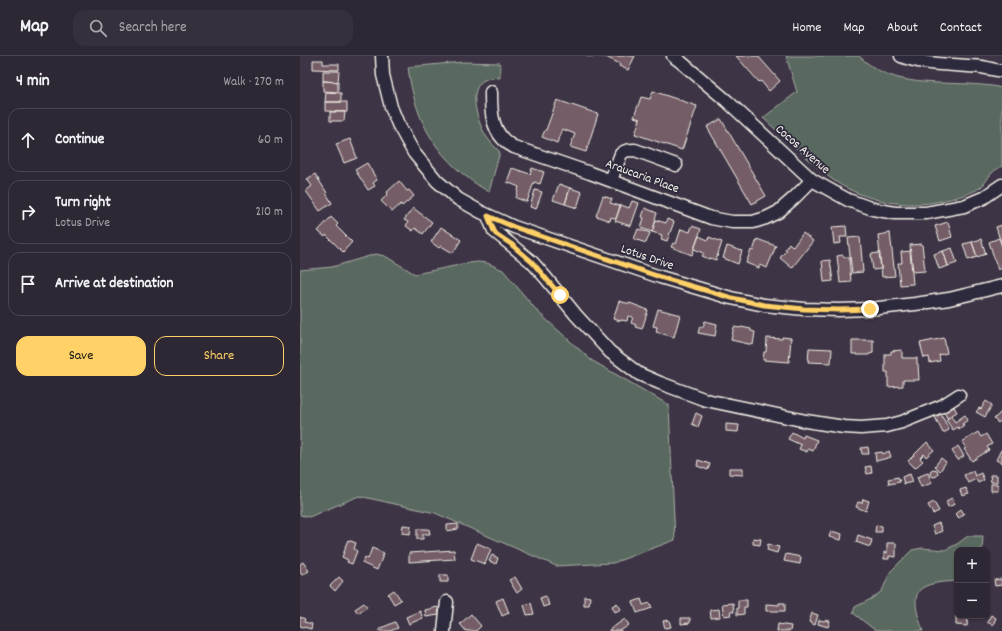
<!DOCTYPE html>
<html lang="en">
<head>
<meta charset="utf-8">
<style>
  :root { --surface:#2e2734; --page:#362f3c; --text:#f1f3f6; --muted:#a7a5ac; --line:#49444f; --accent:#ffd166 }
  body { margin:0; font-family:Dekko,sans-serif; background:var(--page); color:var(--text) }
  .controls { position:absolute; right:12px; bottom:12px; display:grid; overflow:hidden; border-radius:8px; box-shadow:0 1px 3px #0004 }
  .controls button { width:36px; height:36px; display:grid; place-items:center; padding:0; border:0; border-bottom:1px solid var(--line); background:var(--surface); color:var(--text); font:20px sans-serif }
  .stop { position:absolute; width:12px; height:12px; margin:-9px; border:3px solid #ffd166; border-radius:50%; background:#fff }
  .stop.end { background:#ffd166; border-color:#fff; box-shadow:0 1px 4px #0008 }
  .list { margin:0; padding:0; list-style:none }
  h2 { display:flex; justify-content:space-between; align-items:center; height:52px; margin:0; padding:0 16px; font-size:17px }
  h2 small { font-size:13px; font-weight:400; color:var(--muted) }
  .list li { display:grid; grid-template-columns:26px 1fr auto; gap:12px; align-items:center; box-sizing:border-box; height:64px; margin:0 8px 8px; padding:0 8px; border:1px solid var(--line); border-radius:12px }
  .list b { display:block; font-size:15px; white-space:nowrap }
  .list p { margin:0; font-size:13px; white-space:nowrap; color:var(--muted) }
  .list em { font-size:13px; font-style:normal; color:var(--muted) }
  .actions { display:flex; gap:8px; padding:12px 16px }
  .actions a { flex:1; padding:9px 0; border:1px solid var(--accent); border-radius:12px; text-align:center; font-size:14px; color:var(--accent) }
  .actions .main { background:var(--accent); color:#111 }
  .icon { flex:none; width:22px; height:22px; fill:none; stroke:currentColor; stroke-width:2; stroke-linecap:round; stroke-linejoin:round }
  .map { position:relative; flex:none; width:702px; height:575px; overflow:hidden }
  header { display:flex; align-items:center; gap:24px; box-sizing:border-box; height:56px; padding:0 20px; background:var(--surface); border-bottom:1px solid var(--line) }
  header strong { font-size:19px }
  nav { display:flex; gap:22px; margin-inline-start:auto; font-size:14px }
  .search { width:280px; height:36px; background:var(--page); display:flex; align-items:center; gap:10px; box-sizing:border-box; padding:0 14px; border-radius:12px; color:var(--muted); font-size:15px }
  main { display:flex }
  aside { flex:1; background:var(--surface) }
  .map>svg:first-child { display:block }
</style>
</head>
<body>
<header>
<strong>Map</strong>
<div class="search"><svg class="icon" aria-label="search" viewBox="0 0 24 24"><circle cx="10" cy="10" r="6"/><path d="M15 15l6 6"/></svg>Search here</div>
<nav><a>Home</a><a>Map</a><a>About</a><a>Contact</a></nav>
</header>
<main>
<aside>
<h2>4 min<small>Walk · 270 m</small></h2>
<ul class="list">
<li><svg class="icon" aria-label="ahead" viewBox="0 0 24 24"><path d="M12 20V5M6 11l6-6 6 6"/></svg><div><b>Continue</b></div><em>60 m</em></li>
<li><svg class="icon" aria-label="right" viewBox="0 0 24 24"><path d="M7 20v-9h11M14 6l5 5-5 5"/></svg><div><b>Turn right</b><p>Lotus Drive</p></div><em>210 m</em></li>
<li><svg class="icon" aria-label="arrive" viewBox="0 0 24 24"><path d="M6 21V4h12l-3 4 3 4H6"/></svg><div><b>Arrive at destination</b></div></li>
</ul>
<div class="actions"><a class="main">Save</a><a>Share</a></div>
</aside>
<div class="map">
<svg width="702" height="575" viewBox="0 0 702 575">
  <rect width="100%" height="100%" fill="#3d3445"/>
  <filter id="ink" filterUnits="userSpaceOnUse"><feTurbulence type="fractalNoise" baseFrequency=".025" numOctaves="2"/><feDisplacementMap in="SourceGraphic" scale="8" xChannelSelector="R" yChannelSelector="G"/><feConvolveMatrix kernelMatrix="1 2 1 2 8 2 1 2 1" color-interpolation-filters="sRGB"/></filter>
  <g filter="url(#ink)">
    <path fill="#5a6960" stroke="#a7ada4" d="M486,0H559C590,30 629,26 669,28C680,29 691,29 702,32V110C699,112 695,114 692,117C688,121 685,128 681,131C672,138 651,143 641,145C605,153 566,145 536,126C525,119 516,109 506,101C492,88 477,75 463,62L497,36Z
      M163,6L200,7V22C197,22 194,21 191,22C164,26 177,65 186,80C190,86 195,91 200,96L189,136C139,107 115,68 108,11Z
      M76,198L85,200L115,218L169,207L178,206L187,207L203,214L238,256L291,304L369,349L375,484L313,507L256,510L135,457L59,440L9,461L0,459V214L32,211Z
      M668,480H683L682,494H657V525C647,526 635,526 626,530C608,537 619,562 623,575H576L553,557L555,551L571,543L582,535L590,516L612,494L622,492L645,494L657,488Z"/>
    <path fill="#755d67" stroke="#f4f1e8" d="M286,0H335L328,14L319,10L320,8L306,1Z
      M436,0H458L480,25L469,35L461,25L459,26Z
      M13,4H23V8H39V14L13,13Z
      M23,15H39L38,26L23,25Z
      M23,25L38,26V36L23,35Z
      M353,35L397,50L382,94L335,78L340,63L334,61L341,41L350,43Z
      M26,36L41,37V46H25Z
      M257,44L298,58L286,96L270,91L275,78L262,73L257,87L242,81L245,74H246Z
      M25,46H47V56L25,55Z
      M30,56H45L44,65H30Z
      M421,63L466,140L452,148L407,71Z
      M50,83L57,102L44,107L36,88Z
      M67,107L77,124L73,127L75,130L68,134L55,114Z
      M212,112L230,118L232,112L244,116L240,128L234,126L227,146L216,142L219,131L207,126Z
      M15,118L27,137H26L32,147L20,155L6,135L12,130L7,123Z
      M99,125L107,135L109,134L114,140L102,150L101,148L92,156L81,145L88,138L87,136Z
      M259,128L270,132L265,148L253,144Z
      M270,132L282,136L277,152L265,148Z
      M235,134L242,136L236,153L230,151Z
      M303,140L312,143L310,147L320,150L316,163L311,161L310,165L296,160Z
      M332,145L339,147L331,170L315,165L321,149L329,152Z
      M113,152L132,166L123,178L115,172L113,175L106,170L108,166L104,164Z
      M345,152L357,157L355,163L356,164L352,176L341,172L344,162L342,161Z
      M31,161L38,168L36,170L52,186L43,196L26,179L25,181L18,175Z
      M367,163L374,166L367,185L361,183L362,179L352,176L356,164L366,167Z
      M648,166L652,181L640,185L635,170Z
      M702,169V190L696,171Z
      M392,170L401,173L392,199L371,191L373,187L376,188L381,173L390,176Z
      M546,170L547,181H540L541,187L534,188L532,171Z
      M141,171L161,184L153,197L141,190L139,192L131,186Z
      M338,173L350,177L346,187L334,183Z
      M503,177L513,185L492,212L480,202L483,198L487,194L485,193L489,187L493,191Z
      M590,177L595,220L582,221L578,179Z
      M399,180L408,184L409,181L422,186L416,204L410,202L409,203L402,200L404,197L394,193Z
      M560,181L563,216L552,217L548,182Z
      M699,182L702,190V212L698,214L689,186Z
      M457,183L476,190L467,212L459,209V212L446,207L451,194L453,195Z
      M681,183L686,198L677,201L672,186Z
      M672,186L677,201L668,204L663,188Z
      M622,188L625,215L613,216L610,189Z
      M427,190L442,195L438,208L423,202Z
      M652,192L657,207L648,210L643,195Z
      M610,195L613,228L600,229L598,207H602L601,196Z
      M643,195L648,210L639,213L634,198Z
      M579,197L581,213L573,214L571,198Z
      M543,199L544,201H549L551,226L540,227L537,200Z
      M530,204L533,225L524,226L522,205Z
      M319,245L330,248V247L348,254L342,273L335,271L336,269L331,267L333,261L328,260L327,265L321,264V265L313,263Z
      M358,253L380,259L374,281L356,276L357,271L353,270Z
      M405,265L417,268L415,280L398,277L400,270L403,271Z
      M434,271L440,272L441,271L451,273V275L455,276L453,289L431,284Z
      M482,281L491,282L489,306L463,304L464,296H466L467,282L482,283Z
      M644,282L647,297L639,299L640,305L630,307L629,301L624,302L620,287Z
      M552,284H573V297L569,298V299H557V298H552Z
      M509,292L532,293L531,307L508,306Z
      M602,294V302H617V308H618L619,324H603V330L588,331V316H585V298H591V295Z
      M686,345L692,349L685,361L676,356L679,352L681,353Z
      M654,351L657,356L647,362L644,356Z
      M702,355V363L698,367L694,363Z
      M396,357L402,360L398,371L392,368Z
      M641,358L649,374L643,377L635,361Z
      M665,359L668,364L662,368L664,369L659,373L658,371L653,374L646,364L651,360L655,366Z
      M426,368L439,369L438,376L426,375Z
      M492,376L503,382L504,379L517,384L513,395L508,393L507,396L499,393L501,389L488,383Z
      M678,376L681,381L686,378L692,388L687,391L689,394L672,405L664,393L666,392L662,386Z
      M627,386L634,394L626,401L624,398L620,402L623,405L615,412L608,405Z
      M658,390L664,400L658,404L652,395Z
      M568,391L569,398H562L561,392Z
      M701,394H702V407L696,404Z
      M589,395L591,401L584,403L576,405L575,397L582,396L583,398Z
      M641,402L646,406L640,415L635,410Z
      M398,404L410,408L408,414L397,410Z
      M571,410L572,417L567,418L565,411Z
      M429,412H443V419L429,418Z
      M630 417a4 4 0 1 1 8 0a4 4 0 1 1-8 0Z
      M673,415L675,420L681,417L684,424L678,427L676,423L668,427L664,419Z
      M628,417L632,427L621,431L617,421Z
      M610,418L613,426L604,428L602,421Z
      M690,419H697V426H691Z
      M598,421L600,426L589,428L588,423Z
      M691,428H698V435H691Z
      M666,432L669,438L662,440L660,434Z
      M652,442L655,448L648,451L646,445Z
      M563,443L569,445L566,455L556,451L558,446L562,447Z
      M634,446L639,455L633,458L628,449Z
      M661,453L664,458L659,462L655,458Z
      M639,467L642,475L635,478L632,470Z
      M158,468V473L147,475V469Z
      M103,469L111,470L110,478L102,477Z
      M576,469L582,470V476H575Z
      M117,473H129L130,478H123V483H117Z
      M531,475L542,478L541,484L529,481Z
      M558,479L572,484L570,491L556,486Z
      M453,482L461,483L460,489L453,488Z
      M48,484L56,487L54,493L57,495L52,508L47,506L48,504L42,501L46,491H45Z
      M177,487L191,493L185,508L171,503Z
      M587,487H596V501L589,500V503H584V496L587,497Z
      M468,488L479,491L477,497L467,494Z
      M72,492L84,497L77,514L62,507L65,501L68,503Z
      M154,494L155,503L109,506V497Z
      M486,498L501,501L500,508L484,505Z
      M192,499L198,502L196,508L189,505Z
      M3,506L9,515L2,519L0,516V508Z
      M140,519H148V526H140Z
      M39,521L43,525L35,535L30,530Z
      M215,521L222,533L217,537L209,524Z
      M701,523L702,529L695,530L694,524Z
      M94,534L101,544L94,548L88,538Z
      M246,540L249,549L243,551L240,542Z
      M284,540L290,541L289,549H284Z
      M203,542L209,557L202,560L196,545Z
      M341,543L343,549L350,547L352,552L337,557L333,546Z
      M438,544H447V551H444V558L437,559V552H438Z
      M64,547L67,551L58,557L55,553Z
      M231,547L234,558L227,559L224,549Z
      M317,547L321,553L315,556L312,550Z
      M433,547L434,556H430L431,559L424,560L422,548Z
      M479,547H485V555H466V548L479,549Z
      M138,551L139,559L126,561L125,554Z
      M419,553L420,561L411,562L410,554Z
      M120,555L123,562L109,568L106,561Z
      M656,555L657,560H668L667,570L656,569Z
      M512,557L518,559L515,569L509,566Z
      M171,558L181,570L176,575H166L160,568Z
      M691,559L696,562L693,569L687,566Z
      M0,561L5,563L4,566L12,568L11,573L0,570Z
      M381,562H390V567L381,568Z
      M325,563L329,569L320,575H309V574Z
      M369,564L371,571L365,572L363,565Z
      M519,564L524,565L525,564L530,565L528,571L518,568Z
      M95,566L98,572L90,575H80L79,573Z
      M478,568L491,570L490,575H477Z"/>
    <g fill="none" stroke-linecap="round" stroke-linejoin="round">
      <defs>
        <path id="minor" d="M82,0L83,19L91,51L98,68L114,97L137,125L158,143L181,156L214,171L360,221L431,242L464,249L504,253L539,254L570,253L615,248L649,243L702,230
          M373,0L381,6L427,45L512,124L548,144L573,153L595,157H626L664,150L683,142L702,129
          M601,0C626,10 654,8 681,11C688,12 695,14 702,15
          M191,36C191,53 191,70 203,83C206,86 210,89 214,91L290,117L411,162L432,166H453L466,162L478,156L494,142L512,124
          M311,124L321,98C325,94 329,94 335,94L376,109
          M188,160L194,175L232,206L246,222L276,259L310,296L339,318L360,327L406,344L506,365L544,371L561,372L587,370L602,366L642,350L659,339
          M144,575L147,546"/>
      </defs>
      <use href="#minor" stroke="#f4f1e8" stroke-width="15"/>
      <use href="#minor" stroke="#2f2a3d" stroke-width="12"/>
    </g>
  </g>
  <g fill="none" stroke-linecap="round" stroke-linejoin="round" filter="url(#ink)">
    <path stroke="#ffd166" stroke-width="5" d="M260,239L232,206L211,188L196,178L194,175L188,160L214,171L360,221L432,242L464,249L504,253L539,254L570,253"/>
  </g>
  <g text-anchor="middle" dominant-baseline="central" stroke-width="3.5" stroke-linejoin="round" paint-order="stroke">
    <g font-size="13" fill="#f4f1e8" stroke="#2f2a3d">
      <text transform="translate(502 94) rotate(41)">Cocos Avenue</text>
      <text transform="translate(342 121) rotate(20)">Araucaria Place</text>
      <text transform="translate(347 202) rotate(19)">Lotus Drive</text>
    </g>
  </g>
</svg>
<div class="controls">
<button>+</button>
<button>−</button>
</div>
<div class="stop" style="left:260px;top:239px"></div>
<div class="stop end" style="left:570px;top:253px"></div>
</div>
</main>
</body>
</html>
